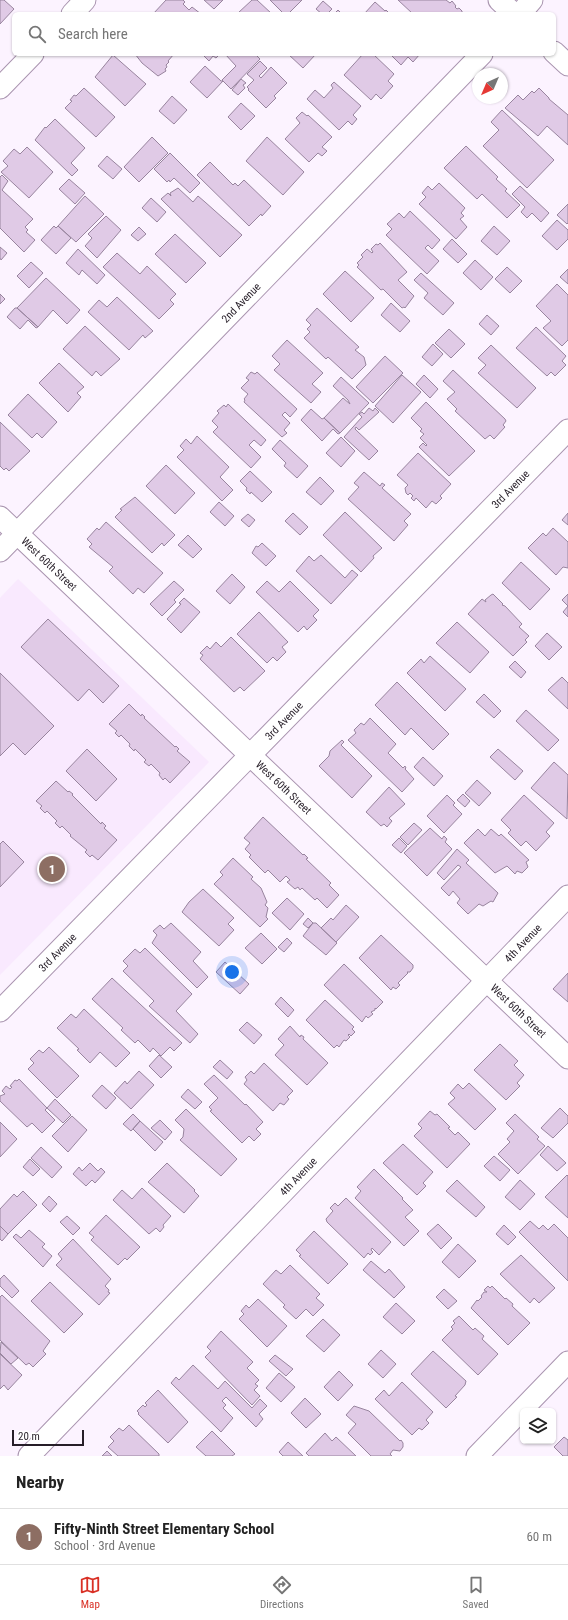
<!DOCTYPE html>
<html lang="en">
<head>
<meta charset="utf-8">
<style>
  :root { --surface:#fff; --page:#f6f6f6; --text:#222; --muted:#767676; --line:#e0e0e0; --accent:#d93025 }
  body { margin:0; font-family:"Roboto Condensed",sans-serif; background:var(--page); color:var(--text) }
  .controls { position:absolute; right:12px; bottom:12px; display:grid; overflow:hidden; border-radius:6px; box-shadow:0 1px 3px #0004 }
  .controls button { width:36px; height:36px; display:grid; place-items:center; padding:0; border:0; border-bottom:1px solid var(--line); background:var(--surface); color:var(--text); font:20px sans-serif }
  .compass { position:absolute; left:472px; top:68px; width:36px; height:36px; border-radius:50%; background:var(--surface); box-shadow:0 1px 3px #0004; rotate:224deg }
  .scale { position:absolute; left:12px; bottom:10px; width:72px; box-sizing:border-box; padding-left:4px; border:2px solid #261e28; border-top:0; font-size:11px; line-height:14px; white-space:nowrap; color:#261e28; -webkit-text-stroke:3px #fff; paint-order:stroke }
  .you { position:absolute; left:232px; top:972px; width:14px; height:14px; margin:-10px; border:3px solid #fff; border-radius:50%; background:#1a73e8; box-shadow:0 0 0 6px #1a73e833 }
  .badge { display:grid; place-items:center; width:26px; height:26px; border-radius:50%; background:var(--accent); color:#fff; font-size:13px; font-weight:700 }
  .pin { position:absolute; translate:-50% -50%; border:2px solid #fff; box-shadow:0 1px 4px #0006 }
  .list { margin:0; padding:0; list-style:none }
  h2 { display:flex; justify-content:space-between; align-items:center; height:52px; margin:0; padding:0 16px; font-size:17px }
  h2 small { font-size:13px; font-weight:400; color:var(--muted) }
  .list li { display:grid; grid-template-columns:26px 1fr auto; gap:12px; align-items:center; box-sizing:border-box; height:56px; padding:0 16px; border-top:1px solid var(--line) }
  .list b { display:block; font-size:15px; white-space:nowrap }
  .list p { margin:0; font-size:13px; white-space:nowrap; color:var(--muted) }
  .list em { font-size:13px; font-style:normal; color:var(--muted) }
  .icon { flex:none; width:22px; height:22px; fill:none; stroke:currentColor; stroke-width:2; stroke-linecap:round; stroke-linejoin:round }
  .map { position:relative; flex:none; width:568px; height:1456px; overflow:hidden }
  .search { position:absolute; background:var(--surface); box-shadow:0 1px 3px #0004; left:12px; right:12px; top:12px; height:44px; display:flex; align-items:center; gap:10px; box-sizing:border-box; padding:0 14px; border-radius:6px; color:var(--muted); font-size:15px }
  .sheet { height:108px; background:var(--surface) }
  nav { display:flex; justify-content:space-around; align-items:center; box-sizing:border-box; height:56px; border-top:1px solid var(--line); background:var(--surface); font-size:11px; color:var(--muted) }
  nav a { display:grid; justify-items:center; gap:2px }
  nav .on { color:var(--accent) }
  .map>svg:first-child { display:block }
</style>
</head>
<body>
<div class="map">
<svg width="568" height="1456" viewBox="0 0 568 1456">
  <rect width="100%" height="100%" fill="#fcf3ff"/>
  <path fill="#f9e9fe" d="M18,579L209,762L0,975V598Z"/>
  <path fill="#e0cae6" stroke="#98849e" d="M0,0H4L14,9L0,24Z
    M166,0H183L185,2L183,4L189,10L192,7L201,14H153Z
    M204,0H223L214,9Z
    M252,0H257L272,14L238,13Z
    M270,0H302L288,14H284Z
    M398,0H446L450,3L452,1L456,6L455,7L457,9L459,8L462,11V14H413Z
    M323,1L332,9L327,14H322L316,9Z
    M375,2L385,11L386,10L390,14H364Z
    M338,10L342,14H334Z
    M135,54H174L168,61L169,62L166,65L167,67L165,69L166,71L158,76L142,63Z
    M202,54H220L216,58L213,56L209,61Z
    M225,54H257L256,55L260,59L231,89L222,80L236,66Z
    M288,54H316L303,68Z
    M363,54H373L394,74L388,81L393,86L381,99L376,94L371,100L344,75Z
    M390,54H420L413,62L408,57L401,65Z
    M113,55L146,84L125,106L95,77Z
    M260,61L267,68L259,76L261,78L271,67L287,83L274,96L276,98L266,108L248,90L249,89L247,87L254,80L247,74Z
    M205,66L221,81H223L207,98L190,82Z
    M241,79L246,83L243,85L245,88L238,95L232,90Z
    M334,82L361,106L353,115L357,119L352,125L348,121L339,130L307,99L315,90L324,98L333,88L331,85Z
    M84,88L115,117L96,137L65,108L72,101L70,100L74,95L76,96Z
    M539,88L549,98V99L568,115V145L547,126L538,136L505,108L518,95L523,100L532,91L534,93Z
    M172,96L187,110L174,124L159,111Z
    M241,103L255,116L241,130L228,117Z
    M502,110L554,160L527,188L483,146L499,130L491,122Z
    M302,112L307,116L308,115L332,137L322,147L327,151L322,156L318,153L309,162L285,139L300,123L296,118Z
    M55,119L85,148L71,163L78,170L72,176L35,140L45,127L46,128Z
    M152,137L168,153L139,182L124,167Z
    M267,137L304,172L283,195L246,161Z
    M466,146L498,177L496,179L507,189L505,191L520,205L507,218L482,194L477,199L444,168Z
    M27,147L53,172L29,198L1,172L8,166L3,161L14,149L20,154Z
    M170,153L200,183L190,193L174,178L170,182L169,180L167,182L154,169Z
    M107,156L122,169L113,179L98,166Z
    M210,162L233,185L235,183L238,186L244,180L271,206L262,216L261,214L249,226L197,175Z
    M2,175L8,181L2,190L33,219L25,227L28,230L26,232L35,240L24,252L0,228V177Z
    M69,179L85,193L75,204L59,189Z
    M439,183L465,208L461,213L464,216L460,219L467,227L456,239L419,204L426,197L422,193L428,186L432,190Z
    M520,186L549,213L541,222L532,213L527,218L521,212L525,207L512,194Z
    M178,188L193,202L198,196L205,202L242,235L220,257L161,199L168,193L171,196L170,193Z
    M85,196L104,214L76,242L58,226Z
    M151,198L166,212L157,222L142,208Z
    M568,204V223L567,224L557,215Z
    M410,211L440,240L432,249L428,245L425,248L439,261L427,274L386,235L392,229L387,224L399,213L404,218Z
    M106,216L121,230L97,258L85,246L92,238L88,234Z
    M557,220L568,230V239L557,250L542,236Z
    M54,226L56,228L58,226L71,238L56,254L41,240Z
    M494,226L510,241L497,255L481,241Z
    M139,227L146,234L138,241L131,235Z
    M175,234L206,263L186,283L155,254Z
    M452,239L467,254L458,263L443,249Z
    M380,243L407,272L398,280L414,296L405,308L404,307L402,308L383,289L381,290L357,267L359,265L357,263L363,257L361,255L367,249L372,253L373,252L371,249L376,244L378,245Z
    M0,247L7,253L1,260L0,258Z
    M78,249L105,275L97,284L82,270L79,275L66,263Z
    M117,253L140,274L147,266L176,294L170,300L174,304L159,319L103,267Z
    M475,260L493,277L481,290L463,273Z
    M31,262L43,273L29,288L17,276Z
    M507,267L522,281L510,293L495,279Z
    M568,269V284L560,277Z
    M345,271L374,298L351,322L323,294Z
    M421,273L454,303L443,315L424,298L428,293L414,280Z
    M46,278L80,310L67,324L53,310L38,327L17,308Z
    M557,284L568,295V340L562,346L543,328L551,321L536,306Z
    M0,294L5,299L0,304Z
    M117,297L153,331L145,338L143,335L129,350L88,312L99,300L107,307Z
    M391,303L410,321L400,332L381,315Z
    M15,308H17L38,327L36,328L28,320L20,329L7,317Z
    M317,308L359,347L355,350L364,357L366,365L352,379L328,357L326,359L304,338L310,332L307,329L311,325L306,320Z
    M487,315L499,326L491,335L479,324Z
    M85,326L120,359L101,376L96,371L92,376L63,349Z
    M536,327L566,356L562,361L566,365L555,376L551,372L547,376L516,348Z
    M449,329L465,344L451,358L435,343Z
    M287,340L323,373L312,384L321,392L311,403L274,370L280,364L272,356Z
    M433,344L443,354L432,366L422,357Z
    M491,345L536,388L517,408L478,373L486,365L478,358Z
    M385,356L403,373L373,403L356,387Z
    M59,363L84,387L77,393L81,397L68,412L39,383Z
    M453,370L505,419L506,421L503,425L505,427L494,439L490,435L485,439L455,411L457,409L447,399L455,392L443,381Z
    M251,372L255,374L257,372L297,409L290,417L285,412L282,415L290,423L284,430L287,433L282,437L244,402L245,400L244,399L248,394L241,388L249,380L246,378Z
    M402,375L421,392L393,423L375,406Z
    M424,375L438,389L430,398L416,384Z
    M341,377L369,403L340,433L324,418L343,398L350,404L348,400L333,386Z
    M28,394L57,422L42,438L37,433L32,438L8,415Z
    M426,402L475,451L449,476L419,447L423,443L426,446L427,445L420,438L424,434L420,431L422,429L411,418Z
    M228,404L266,440L261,446L254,440L249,445L261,457L251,468L213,432L218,427L212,421L219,413L217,411L224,405L226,407Z
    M369,408L373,411L375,408L379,412L359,430L356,427L355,429L378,451L369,460L344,437L362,417L359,414L362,412L364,414Z
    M311,409L322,419L324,418L340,433L338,434L333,429L322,441L301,420Z
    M0,422L30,451L9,471L6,468L4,470L0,466Z
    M197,436L229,467L220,477L233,490L222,501L177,457L184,450L180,446L186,439L191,444Z
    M341,437L355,451L341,467L326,453Z
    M280,440L308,466L297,478L284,466L286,463L272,449Z
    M418,453L451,484L440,496L442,498L436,504L432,501L426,508L416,498L414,501L411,498L413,496L410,493L408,495L406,493L405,488L408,485L397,475Z
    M166,465L195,493L175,514L146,486Z
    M250,471L272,492L262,502L251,492L250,494L246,490L247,488L240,481Z
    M364,472L380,486L382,483L385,485L382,488L411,514L404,521L408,525L394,541L348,499L359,487L354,483Z
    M320,477L334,491L321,505L306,492Z
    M135,497L175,535L164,546L162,543L152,553L115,517L122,510L120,509Z
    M219,502L234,516L225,526L210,512Z
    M345,512L382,548L373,556L374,558L361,572L323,535Z
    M293,513L308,527L300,535L285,521Z
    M568,513V525L562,520Z
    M248,514L255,520L249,527L241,520Z
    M106,522L163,573L144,593L138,588L133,594L109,571L113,567L89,547L92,544L87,539L97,528L99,530Z
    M553,528L568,542V568L563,567L556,575L528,548L543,533L546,536Z
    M188,535L202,549L193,558L178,545Z
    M262,543L276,556L266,566L252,553L256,546L258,547Z
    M321,555L345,578L352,570L358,575L331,604L296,571L309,556L314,561Z
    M521,562L550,589L530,610L502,583Z
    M232,574L245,587L230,604L216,591Z
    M174,581L184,590L174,600L176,602L162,616L150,604Z
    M267,581L279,592L290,581L319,610L313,616L317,620L307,630L304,626L298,632L256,592Z
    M493,594L503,604L502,605L505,606L522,624L519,627L529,636L525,640L527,642L513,656L468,614L482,599L486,602L485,600L491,595Z
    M568,594V617L563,612L568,606L562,600Z
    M184,598L200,612L181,633L167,619L181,604L179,603Z
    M259,612L288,642L282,647L286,652L277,661L273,657L267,663L237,634Z
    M48,619L119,686L103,703L89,689L78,701L21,647Z
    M457,622L489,652L470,673L436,643Z
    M547,633L562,647L549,660L535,646Z
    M231,637L265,671L244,691L240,687L234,692L200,659L203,655L200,653L207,646L210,649L216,642L221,647Z
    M430,656L466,689L445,711L407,673L421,659L424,663Z
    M515,661L526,672L521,678L509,667Z
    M0,673L54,726L25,755L13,743L0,756Z
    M562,677L568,683V709L548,690Z
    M397,682L449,734L433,750L411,728L405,735L375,705Z
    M484,694L501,711L494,718L476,702Z
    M129,704L141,716L142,714L145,717L144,718L175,747L176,746L179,749L177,751L190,762L170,783L165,778L163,780L159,775L160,773L151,764L149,766L144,762L146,760L135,749L134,751L129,746L130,744L121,735L119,737L115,733L117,731L109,724Z
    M526,710L559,740L548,751L516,721Z
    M370,718L396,744L388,753L403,768L405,766L406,768L405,769L414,779L402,792L348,740L356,733L354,730L361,723L364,725Z
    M342,740L344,742L341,745L372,776L352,798L319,766L329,756L330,751Z
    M87,749L117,779L96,801L66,771Z
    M498,749L523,771L515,780L490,757Z
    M423,757L443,776L434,786L414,767Z
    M554,762L568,775L567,819L531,788Z
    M477,780L491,793L479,806L465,793Z
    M56,781L68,792L69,791L73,794L72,795L101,824L102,822L106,826L104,828L117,840L98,860L92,855L90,857L85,852L87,850L70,836L71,835L62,826L60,828L55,823L57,821L47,811L45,813L40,808L42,806L36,801Z
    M389,787L405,804L389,818L392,821L387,827L384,824L381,826L366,812Z
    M463,794L470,801L465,807L457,800Z
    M447,795L455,803L453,805L462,814L444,833L427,816Z
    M524,795L554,823L546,832L550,836L536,851L526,841L521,846L508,833L511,830L501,820Z
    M263,817L303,855L304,854L308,858L306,859L331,883L329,885L339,895L327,908L317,898L315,900L302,888L300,890L298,887L295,889L287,882L290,880L286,876L280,882L268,870L265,873L249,857L251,855L245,849L250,843L244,838Z
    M414,823L422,830L408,845L400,837Z
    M430,828L442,839L444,836L447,839L445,842L452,849L427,876L404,853Z
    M478,829L485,836L491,829L499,836L501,834L529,860L526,862L528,867L522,873L517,871L515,874L507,866L495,873L464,843Z
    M399,838L407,846L401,853L392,845Z
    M3,841L24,862L0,887V844Z
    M457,849L469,860L466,863L498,893L493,902L491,901L483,906L479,904L468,914L457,903L460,899L453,891L449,896L441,888L461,867L458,865L444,880L437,873Z
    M233,858L253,877L251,879L261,888L267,902L265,905L268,908L266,917L268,919L260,927L214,884L223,875L220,872Z
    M203,889L234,918L228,924L234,930L219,946L182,912L189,902Z
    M287,898L304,914L290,930L272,913Z
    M346,905L359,917L336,942L321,928L331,918L333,920Z
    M308,918L313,923L308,928L303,924Z
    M171,923L201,952L193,961L208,977L197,988L152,943L157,935L153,931L160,925L164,929Z
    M313,923H316L337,943L326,955L303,936Z
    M261,933L277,949L262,964L245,948Z
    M381,935L413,965V968L410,972H407L408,973L398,983L400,985L396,989L393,987L391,990L359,958Z
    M287,938L292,943L284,952L278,947Z
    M145,948L192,994L176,1011L198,1034L190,1043L149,1006L154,1001L123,971L128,966L123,961L135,949L140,953Z
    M225,962L249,984L240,994L216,972Z
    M344,964L383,1002L376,1009L375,1008V1010L371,1012L373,1014L368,1018L366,1016L362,1022L324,985Z
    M568,973V1002L553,989Z
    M112,978L182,1043L174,1051L170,1047L161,1056L153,1048L150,1052L138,1040L135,1043L121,1030L123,1028L92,999Z
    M281,997L294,1010L288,1017L275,1004Z
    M325,1000L354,1027L352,1029L355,1032L351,1036L349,1034L348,1035L350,1037L346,1041L344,1040L339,1047L337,1045L334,1048L306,1020Z
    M84,1009L130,1053L116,1067L100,1052L90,1063L77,1050L79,1049L57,1028L71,1014L76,1018Z
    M247,1022L262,1035L254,1044L239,1030Z
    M290,1026L300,1037L301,1035L304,1037L303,1039L328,1063L307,1085L275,1055L284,1045L278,1039Z
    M500,1044L518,1061L514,1065L524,1075L517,1083L520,1086L506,1100L474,1070Z
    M49,1047L79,1076L57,1098L28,1069L34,1063L30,1059L39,1050L43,1053Z
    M159,1055L172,1067L161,1078L149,1066Z
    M220,1060L233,1072L227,1079L213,1067Z
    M264,1063L293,1091L287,1097L289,1099L284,1105L280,1103L273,1111L244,1084L247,1080L245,1077L251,1071L254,1074Z
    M139,1071L154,1085L131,1109L114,1093L125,1081L127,1084Z
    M214,1075L245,1105L246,1104L263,1122L256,1129L261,1134L254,1141L249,1136L242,1143L210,1111L212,1110L209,1107L218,1098L204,1084Z
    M19,1079L47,1108L45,1110L55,1120L42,1133L32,1123L27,1127L0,1101V1096L5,1094L2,1091L6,1086L10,1089L12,1087L10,1086L15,1080L17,1081Z
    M469,1083L496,1109L475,1130L448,1104L455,1098L450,1093L458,1084L463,1089Z
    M102,1085L116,1098L106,1109L92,1096Z
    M188,1089L202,1102L195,1109L181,1097Z
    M55,1099L71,1115L63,1123L47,1108Z
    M560,1108L568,1116V1123L553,1138L541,1128Z
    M186,1109L237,1159L221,1176L180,1140L183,1137L184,1129L175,1120Z
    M430,1111L435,1115L437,1114L450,1127L448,1128L455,1135L458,1132L470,1144L447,1168L414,1136L422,1128L418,1124Z
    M133,1114L140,1121L131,1131L123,1124Z
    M515,1114L539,1137L537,1139L545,1146L518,1174L498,1154L510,1142L507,1139L514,1131L506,1123Z
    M72,1116L87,1130L68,1152L52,1136Z
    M160,1120L172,1132L165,1140L151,1128Z
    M140,1121L163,1142L155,1151L133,1129Z
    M0,1122L17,1139L0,1157Z
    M403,1144L433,1172L423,1183L426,1186L417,1195L383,1163Z
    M548,1146L566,1163L557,1171L540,1155Z
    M41,1147L62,1167L52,1178L31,1158Z
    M494,1156L510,1170L500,1181L484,1166Z
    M30,1159L40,1169L33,1176L23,1167Z
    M90,1163L98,1171L101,1168L105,1172L95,1183L92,1180L86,1186L73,1174L79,1167L82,1171Z
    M167,1163L195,1190L194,1191L199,1196L184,1213L148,1182Z
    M374,1169L403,1198L402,1199L413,1210L405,1217L419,1231L404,1246L355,1198L361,1191L357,1187Z
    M567,1175L568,1176V1218L545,1197Z
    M457,1180L485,1207L476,1217L446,1191Z
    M520,1180L535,1194L520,1210L505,1197Z
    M142,1188L171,1216L163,1225L164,1227L160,1232L156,1228L149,1234L113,1200L122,1190L132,1199Z
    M23,1191L37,1205L8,1234L0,1226V1209L14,1194L17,1197Z
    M49,1196L57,1204L50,1212L42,1204Z
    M346,1198L391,1242L379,1255L372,1248L371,1250L373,1252L370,1255L368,1253L364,1258L327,1222L326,1219L333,1211L330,1208L335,1203L338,1206Z
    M106,1215L140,1247L127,1260L125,1258L118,1265L91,1240L94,1237L89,1233Z
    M67,1216L80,1228L73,1235L60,1222Z
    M530,1221L539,1229L543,1225L548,1230L554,1224L568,1238V1281L519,1232Z
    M438,1224L452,1238L441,1249L427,1234Z
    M504,1225L516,1237L508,1245L496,1234Z
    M0,1226L8,1234L2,1241L0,1239Z
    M29,1230L45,1244L42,1247L52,1256L43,1267L13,1237L16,1234L21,1238Z
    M314,1231L348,1264L328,1284L299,1256L301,1255L296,1250Z
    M73,1239L111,1279L105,1286L109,1290L108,1292L110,1293L99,1305L56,1265L62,1259L58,1254Z
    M458,1244L476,1261L459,1278L442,1262Z
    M521,1255L555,1288L539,1303L534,1298L530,1303L500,1274Z
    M371,1261L385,1273L389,1269L405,1287L394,1298L363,1270Z
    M290,1265L320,1294L316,1298L324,1305L313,1316L306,1309L296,1319L283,1307L285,1305L263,1284L276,1270L281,1274Z
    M4,1275L19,1291L12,1298L0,1286V1279Z
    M50,1282L83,1314L64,1333L31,1301Z
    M488,1286L490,1288L492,1286L505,1299L506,1298L513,1304L512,1306L530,1323L508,1345L471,1308L477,1300L478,1301L482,1297L481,1296L484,1292H487L484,1290Z
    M444,1289L457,1301L448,1309L436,1297Z
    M2,1295L50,1341L43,1351L46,1354L33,1367L29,1363L26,1365L0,1340V1297Z
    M258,1299L287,1326L267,1347L239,1319L244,1314L241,1311L246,1305L249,1308Z
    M396,1303L415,1321L402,1334L383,1317Z
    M459,1316L473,1330L475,1328L484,1336L482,1339L498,1354L478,1375L442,1340L453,1329L451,1327L455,1323L453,1321Z
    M323,1319L340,1335L324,1352L306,1336Z
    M221,1331L253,1362L247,1368L259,1380L255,1384L258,1386L254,1390L260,1396L252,1405L205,1357L211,1351L207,1347Z
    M1,1342L18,1358L11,1364L0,1353Z
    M381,1350L396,1364L383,1378L368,1364Z
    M433,1351L466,1381L465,1385L455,1396L457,1397L446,1408L411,1374Z
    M0,1354L22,1375L8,1390L4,1385L0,1389Z
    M275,1355L293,1369L286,1376L269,1361Z
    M193,1365L218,1389L225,1381L252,1408L260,1399L267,1406L259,1414L263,1419L256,1427L226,1397L222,1401L226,1405L223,1408L233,1418L221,1432L171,1383L176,1377L179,1380Z
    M339,1371L353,1385L338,1401L324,1387Z
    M279,1373L295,1387L281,1402L266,1388Z
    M402,1382L433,1412L426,1420L429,1423L422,1430L419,1428L412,1435L375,1399L384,1390L389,1396Z
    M158,1390L188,1422L168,1443L138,1414L139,1413L137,1411L143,1405L145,1407L147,1405L145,1403Z
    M305,1398L321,1414L306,1428L291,1413Z
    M354,1406L369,1411L400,1441L401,1440L403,1443V1447L400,1451L393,1450L390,1454L392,1456H371L348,1433L356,1424L346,1415Z
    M129,1425L159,1454V1456H118L108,1447L114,1441L110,1437L119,1428L123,1431Z
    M212,1431L235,1454L232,1456H206L196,1447Z
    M325,1433L332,1441L336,1437L356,1456H309L306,1453Z
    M564,1437L568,1440V1456H563L554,1447Z
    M288,1442L303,1456H283L279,1452Z
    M107,1451L112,1456H102Z"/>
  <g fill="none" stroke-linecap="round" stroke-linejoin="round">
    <defs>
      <g id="minor">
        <path d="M499,0L514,14"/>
        <path d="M72,14L85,0"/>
        <path d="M520,14L532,0"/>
        <path d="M554,52L568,65"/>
        <path d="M0,88L33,54"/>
        <path id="s1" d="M0,517L568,1058"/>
        <path id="s2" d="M0,551L482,54"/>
        <path id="s3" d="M0,1011L568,430"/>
        <path id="s4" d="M29,1456L568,896"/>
        <path d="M477,1456L568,1362"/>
      </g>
    </defs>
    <use href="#minor" stroke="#aa95b0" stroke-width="23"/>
    <use href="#minor" stroke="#fff" stroke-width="21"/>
  </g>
  <g text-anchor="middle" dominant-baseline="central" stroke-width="3" stroke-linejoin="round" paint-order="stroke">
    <g font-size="11" fill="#261e28" stroke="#fff">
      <text stroke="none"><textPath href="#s2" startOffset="346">2nd Avenue</textPath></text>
      <text stroke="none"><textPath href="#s3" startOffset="730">3rd Avenue</textPath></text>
      <text stroke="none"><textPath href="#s1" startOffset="68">West 60th Street</textPath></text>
      <text stroke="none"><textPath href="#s3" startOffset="406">3rd Avenue</textPath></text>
      <text stroke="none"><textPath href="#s1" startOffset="392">West 60th Street</textPath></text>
      <text stroke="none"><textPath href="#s4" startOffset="712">4th Avenue</textPath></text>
      <text stroke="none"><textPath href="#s3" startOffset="82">3rd Avenue</textPath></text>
      <text stroke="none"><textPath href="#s1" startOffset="716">West 60th Street</textPath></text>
      <text stroke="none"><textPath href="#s4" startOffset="388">4th Avenue</textPath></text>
    </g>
  </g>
</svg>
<div class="controls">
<button><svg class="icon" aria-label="layers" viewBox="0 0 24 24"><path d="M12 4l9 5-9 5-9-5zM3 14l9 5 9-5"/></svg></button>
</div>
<svg class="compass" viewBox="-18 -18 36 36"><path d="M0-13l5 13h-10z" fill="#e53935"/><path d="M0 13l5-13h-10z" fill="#767676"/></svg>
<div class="scale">20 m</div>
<div class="you"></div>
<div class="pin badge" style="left:52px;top:869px;background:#8d6e63">1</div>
<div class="search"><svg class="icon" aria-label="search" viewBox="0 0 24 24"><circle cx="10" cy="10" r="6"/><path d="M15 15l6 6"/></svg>Search here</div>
</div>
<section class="sheet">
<h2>Nearby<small></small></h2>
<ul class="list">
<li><span class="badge" style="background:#8d6e63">1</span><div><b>Fifty-Ninth Street Elementary School</b><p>School · 3rd Avenue</p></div><em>60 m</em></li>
</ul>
</section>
<nav>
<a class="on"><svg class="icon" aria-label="map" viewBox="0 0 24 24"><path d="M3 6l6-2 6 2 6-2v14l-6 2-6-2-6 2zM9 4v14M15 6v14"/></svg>Map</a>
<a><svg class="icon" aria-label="directions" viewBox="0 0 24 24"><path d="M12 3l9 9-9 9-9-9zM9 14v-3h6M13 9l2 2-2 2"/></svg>Directions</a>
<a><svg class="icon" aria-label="saved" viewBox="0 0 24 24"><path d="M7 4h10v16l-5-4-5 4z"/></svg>Saved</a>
</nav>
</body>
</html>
